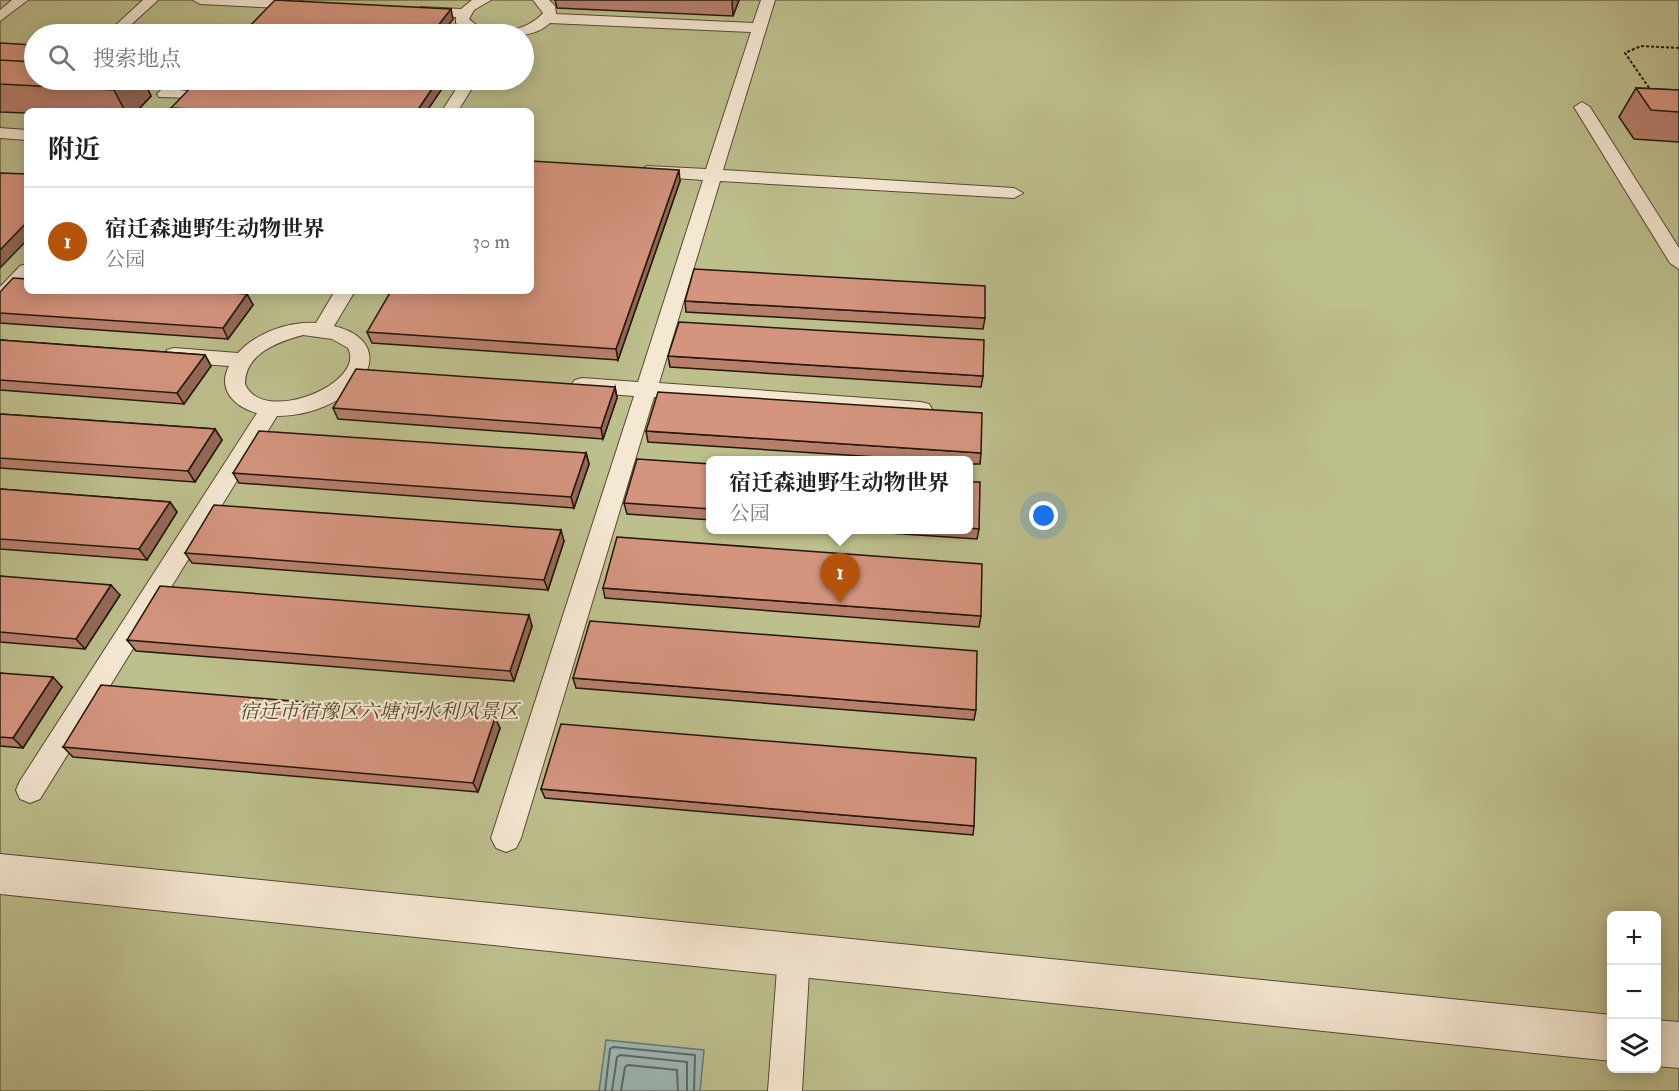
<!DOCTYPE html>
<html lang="zh">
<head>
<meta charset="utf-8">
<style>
  :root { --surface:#fff; --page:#f6f6f6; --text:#202124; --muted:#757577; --line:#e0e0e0; --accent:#b45309 }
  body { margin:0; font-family:"IM FELL Double Pica","Noto Serif SC",serif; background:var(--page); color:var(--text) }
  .controls { position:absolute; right:18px; bottom:18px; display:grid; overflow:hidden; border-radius:9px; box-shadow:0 3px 15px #0003 }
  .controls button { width:54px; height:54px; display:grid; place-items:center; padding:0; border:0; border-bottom:2px solid var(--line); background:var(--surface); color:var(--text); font:30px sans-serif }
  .you { position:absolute; left:1044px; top:516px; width:21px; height:21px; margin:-15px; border:4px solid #fff; border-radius:50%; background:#1a73e8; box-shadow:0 0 0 9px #1a73e833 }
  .badge { display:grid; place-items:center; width:39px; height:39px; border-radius:50%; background:var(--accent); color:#fff; font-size:20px; font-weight:700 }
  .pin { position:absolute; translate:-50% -50px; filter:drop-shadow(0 2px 3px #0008) }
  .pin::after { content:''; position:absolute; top:32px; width:21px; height:18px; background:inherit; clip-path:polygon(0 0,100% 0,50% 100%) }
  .popup { position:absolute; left:706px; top:456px; width:267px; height:78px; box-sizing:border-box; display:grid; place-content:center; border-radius:9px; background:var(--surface); filter:drop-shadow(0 2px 4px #0005); font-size:20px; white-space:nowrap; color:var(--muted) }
  .popup b { font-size:22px; color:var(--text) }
  .popup::after { content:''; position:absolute; left:50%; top:100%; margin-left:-12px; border:12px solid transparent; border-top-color:var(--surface) }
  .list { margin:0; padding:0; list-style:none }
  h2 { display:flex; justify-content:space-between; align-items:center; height:78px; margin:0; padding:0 24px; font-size:26px }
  h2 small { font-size:20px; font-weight:400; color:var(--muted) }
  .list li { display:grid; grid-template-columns:39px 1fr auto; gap:18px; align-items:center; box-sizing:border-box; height:108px; padding:0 24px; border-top:2px solid var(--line) }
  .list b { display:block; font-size:22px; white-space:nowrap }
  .list p { margin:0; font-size:20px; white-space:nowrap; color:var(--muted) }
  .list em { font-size:20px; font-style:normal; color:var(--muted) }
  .icon { flex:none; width:33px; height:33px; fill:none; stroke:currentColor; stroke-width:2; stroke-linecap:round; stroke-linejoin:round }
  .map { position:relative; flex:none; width:1679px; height:1091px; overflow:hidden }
  .search { position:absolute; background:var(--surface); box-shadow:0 3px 15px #0003; left:24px; top:24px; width:510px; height:66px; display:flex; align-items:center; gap:15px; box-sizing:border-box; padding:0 21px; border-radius:33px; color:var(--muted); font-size:22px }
  .panel { position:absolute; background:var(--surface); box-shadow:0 3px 15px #0003; left:24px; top:108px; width:510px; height:186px; border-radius:9px }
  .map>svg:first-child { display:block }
</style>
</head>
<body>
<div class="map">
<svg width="1679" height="1091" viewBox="0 0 1679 1091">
  <rect width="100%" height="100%" fill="#f0dbba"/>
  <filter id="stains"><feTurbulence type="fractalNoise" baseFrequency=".00333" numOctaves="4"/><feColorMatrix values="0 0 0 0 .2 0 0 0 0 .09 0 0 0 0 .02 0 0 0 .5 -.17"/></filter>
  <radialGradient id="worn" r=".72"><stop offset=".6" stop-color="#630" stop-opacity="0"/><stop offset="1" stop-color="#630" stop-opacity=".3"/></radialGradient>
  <path fill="#bdbf8d" stroke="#706b4a" stroke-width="1.5" fill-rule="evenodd" d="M0,0H1679V1091H0ZM34,34H524V80H34ZM27,111H531V291H27ZM711,460H969V530H711ZM1612,916H1656V1068H1612Z"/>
  <path fill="#9db9b8" stroke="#6c7872" stroke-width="1.5" d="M606,1040L704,1050L700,1091H599Z"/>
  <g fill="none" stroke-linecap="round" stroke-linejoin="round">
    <path stroke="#606860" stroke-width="2" d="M605,1091L610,1049L613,1047L695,1055L694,1091
      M612,1091L617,1057L620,1055L687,1062V1091
      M621,1091L625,1067L628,1065L677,1070L678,1091"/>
    <defs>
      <path id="lane" d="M12,0H28L0,21V10Z
        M143,0H158L121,34H106Z
        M193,0H287L302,1L309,5L302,9L200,4Z
        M472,0H491L474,10L469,19C487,38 526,33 543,13L533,0H549L555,6L556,14L753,23L761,0H775L723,170L1014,188L1023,193L1014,198L720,181L659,383L921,402L929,404L932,409L929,414L921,416L654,397L521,838L516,848L506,852L496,848L491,838L634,396L582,392L575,390L571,385L575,380L582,378L638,382L703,180L647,176L638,171L647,166L706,169L751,32L550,23C530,42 498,34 471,34L466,33L456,23V17L421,15L414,11L421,7L461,9Z
        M171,80H187L179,90L194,92L196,95L194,98L159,97L157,94Z
        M462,80H477L458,111H442Z
        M1582,102L1590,107L1679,248V269L1670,263L1574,107Z
        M0,128L27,130V140L0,138Z
        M27,264V281L7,303L0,305V287L20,266Z
        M335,291H355L334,326C383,338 378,376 339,399C321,410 298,416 277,416L40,799L30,803L20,799L16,790L20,781L257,413C234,407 217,389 229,366L174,362L167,360L164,355L167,350L174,348L238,353C256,333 289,321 316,323ZM303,335L332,339L348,348C367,384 262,426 245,384C245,353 278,342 303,335Z
        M794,939L805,944L810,955L802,1091H768L778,955L783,944Z"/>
      <path id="street" d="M0,854L1612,1015V1061L0,894Z
        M1656,1020L1679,1022V1068L1656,1066Z"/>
    </defs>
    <use href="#lane" stroke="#564834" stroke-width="2"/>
    <use href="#street" stroke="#564834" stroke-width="2"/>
    <path stroke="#231708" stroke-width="2" stroke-dasharray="3 2" stroke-linecap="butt" d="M1652,92L1625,53L1641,46L1679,48"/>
    <use href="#lane" fill="#f5e8d2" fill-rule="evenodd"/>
    <use href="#street" fill="#f5e8d2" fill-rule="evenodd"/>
  </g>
  <path fill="#b67f6c" stroke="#231708" stroke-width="1.5" d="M555,0H739L733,16L557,8Z
    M0,43L34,80H165L163,82L144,81L151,96L137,111H27V113L0,112Z
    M1636,88L1679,90V142L1634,139L1619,117Z
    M171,108L427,111H173Z
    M680,181L618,360L372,343L367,332Z
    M0,292L247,294L253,305L228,339L0,323Z
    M685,301L985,318L983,329L686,312Z
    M0,340L205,355L211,366L184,404L0,390Z
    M668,356L983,376L981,387L670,367Z
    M615,387L617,398L603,439L338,419L333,408Z
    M0,414L215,429L222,440L195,482L0,468Z
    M646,431L981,453L980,464H969V460H923L648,442Z
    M586,453L589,464L574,508L239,483L233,473Z
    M711,464V520L627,514L624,503Z
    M969,482L979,529L977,539L843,530H969Z
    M0,489L170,502L177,512L147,560L0,549Z
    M564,541L548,590L192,563L185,553Z
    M0,576L120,595L85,649L0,642Z
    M603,588L981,616L979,627L605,598Z
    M532,626L514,681L136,651L127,640Z
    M0,673L62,687L23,748L0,746Z
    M573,678L976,710L974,720L576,688Z
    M495,718L500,728L478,792L73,757L63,747Z
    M541,789L974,826L973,835L545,798Z"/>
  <path fill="#946858" stroke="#231708" stroke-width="1.5" d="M732,0H739L733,16Z
    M451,9L453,19L442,34L433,32Z
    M125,80H143L151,96L137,111H125L114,90Z
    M438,80H448L427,111H417Z
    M679,170L680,181L618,360L616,349Z
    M27,222V240L0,268V250Z
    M247,294L253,305L228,339L223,328Z
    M205,355L211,366L184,404L177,393Z
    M615,387L617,398L603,439L601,428Z
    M215,429L222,440L195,482L188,471Z
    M586,453L589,464L574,508L571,497Z
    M170,502L177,512L147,560L139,549Z
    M561,530L564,541L548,590L544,580Z
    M111,585L120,595L85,649L76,639Z
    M529,615L532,626L514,681L510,671Z
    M53,677L62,687L23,748L13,738Z
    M495,718L500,728L478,792L473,783Z"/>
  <path fill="#d4947e" stroke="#231708" stroke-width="1.5" d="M275,0L451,9L433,32L469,34H242Z
    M0,43L34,45V62L0,60Z
    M0,60L34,62V80H125L114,90L0,84Z
    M198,80H438L417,111H231L171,108Z
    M1636,88L1679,90V112L1651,110Z
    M531,161L679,170L616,349L367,332L391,291H531Z
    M0,173L27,174V222L0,250Z
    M694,269L985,286V318L685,301Z
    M13,278L27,279V291H204L247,294L223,328L0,313V292Z
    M679,322L984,340L983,376L668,356Z
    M0,340L205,355L177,393L0,380Z
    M356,369L615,387L601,428L333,408Z
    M658,392L982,413L981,453L646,431Z
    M0,414L215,429L188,471L0,458Z
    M259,431L586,453L571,497L233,473Z
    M637,459L711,464V509L624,503Z
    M969,482H980L979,529L969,528Z
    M0,489L170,502L139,549L0,539Z
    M214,505L561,530L544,580L185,553Z
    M617,537L982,564L981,616L603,588Z
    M0,576L111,585L76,639L0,632Z
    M160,586L529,615L510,671L127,640Z
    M590,621L977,651L976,710L573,678Z
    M0,673L53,677L13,738L0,737Z
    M101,685L495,718L473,783L63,747Z
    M561,724L976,758L974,826L541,789Z"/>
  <g text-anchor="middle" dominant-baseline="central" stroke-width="4.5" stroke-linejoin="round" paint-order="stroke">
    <g font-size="20" font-style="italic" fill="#514930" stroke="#f5e8d2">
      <text x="379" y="711">宿迁市宿豫区六塘河水利风景区</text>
    </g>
  </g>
  <rect width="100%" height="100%" filter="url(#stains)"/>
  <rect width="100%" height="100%" fill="url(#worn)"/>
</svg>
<div class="controls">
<button>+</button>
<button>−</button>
<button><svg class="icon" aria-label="layers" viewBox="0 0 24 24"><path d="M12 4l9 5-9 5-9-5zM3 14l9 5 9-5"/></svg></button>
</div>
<div class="you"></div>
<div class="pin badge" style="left:840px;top:603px">1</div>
<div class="popup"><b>宿迁森迪野生动物世界</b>公园</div>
<div class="search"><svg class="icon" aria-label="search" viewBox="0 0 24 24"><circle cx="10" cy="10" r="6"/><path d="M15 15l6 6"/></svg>搜索地点</div>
<section class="panel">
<h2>附近<small></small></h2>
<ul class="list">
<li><span class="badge">1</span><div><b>宿迁森迪野生动物世界</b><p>公园</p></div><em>30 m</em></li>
</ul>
</section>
</div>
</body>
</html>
